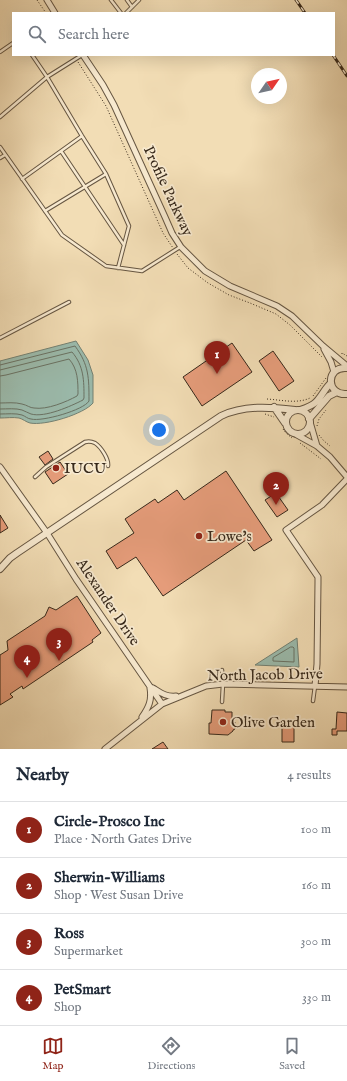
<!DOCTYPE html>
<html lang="en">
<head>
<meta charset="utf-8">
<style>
  :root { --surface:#fff; --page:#f2f2f3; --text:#1f2937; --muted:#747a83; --line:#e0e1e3; --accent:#8f2418 }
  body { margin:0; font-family:"IM FELL English",serif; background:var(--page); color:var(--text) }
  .compass { position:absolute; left:251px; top:68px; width:36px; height:36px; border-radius:50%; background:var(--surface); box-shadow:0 4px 16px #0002; rotate:56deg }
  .you { position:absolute; left:159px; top:430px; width:14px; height:14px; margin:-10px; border:3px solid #fff; border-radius:50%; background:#1a73e8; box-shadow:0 0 0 6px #1a73e833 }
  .badge { display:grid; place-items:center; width:26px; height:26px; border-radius:50%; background:var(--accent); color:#fff; font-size:13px; font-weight:700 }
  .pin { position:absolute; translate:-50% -33px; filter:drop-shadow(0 1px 2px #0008) }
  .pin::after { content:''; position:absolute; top:21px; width:14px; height:12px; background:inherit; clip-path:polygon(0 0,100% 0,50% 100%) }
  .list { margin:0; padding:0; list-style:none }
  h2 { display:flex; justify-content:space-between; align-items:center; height:52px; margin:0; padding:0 16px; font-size:17px }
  h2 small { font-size:13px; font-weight:400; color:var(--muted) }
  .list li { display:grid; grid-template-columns:26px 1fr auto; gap:12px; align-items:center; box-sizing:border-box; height:56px; padding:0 16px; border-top:1px solid var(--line) }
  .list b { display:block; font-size:15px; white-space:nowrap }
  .list p { margin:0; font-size:13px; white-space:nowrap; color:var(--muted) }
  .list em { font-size:13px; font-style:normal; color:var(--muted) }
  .icon { flex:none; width:22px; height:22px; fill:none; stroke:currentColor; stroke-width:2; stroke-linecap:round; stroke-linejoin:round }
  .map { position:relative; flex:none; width:347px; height:749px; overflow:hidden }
  .search { position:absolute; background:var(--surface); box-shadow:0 4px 16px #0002; left:12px; right:12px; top:12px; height:44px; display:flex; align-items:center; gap:10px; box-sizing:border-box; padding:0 14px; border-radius:0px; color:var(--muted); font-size:15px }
  .sheet { height:276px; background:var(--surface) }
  nav { display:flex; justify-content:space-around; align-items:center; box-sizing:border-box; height:56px; border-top:1px solid var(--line); background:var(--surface); font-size:11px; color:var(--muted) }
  nav a { display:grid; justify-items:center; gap:2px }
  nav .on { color:var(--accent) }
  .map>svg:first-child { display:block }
</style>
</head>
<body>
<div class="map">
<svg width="347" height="749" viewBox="0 0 347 749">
  <rect width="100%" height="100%" fill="#f2ddb5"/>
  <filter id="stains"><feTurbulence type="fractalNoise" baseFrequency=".005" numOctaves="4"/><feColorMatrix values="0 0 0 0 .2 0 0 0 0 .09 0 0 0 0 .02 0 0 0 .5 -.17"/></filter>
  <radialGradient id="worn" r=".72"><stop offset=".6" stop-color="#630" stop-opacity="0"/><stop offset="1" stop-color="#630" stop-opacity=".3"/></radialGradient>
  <path fill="#9bbcae" stroke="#738173" d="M76,341L88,360L93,375V403C84,414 45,426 30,423C26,422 23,419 19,418C13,417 6,418 0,418V361Z
    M297,638L299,667L255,665Z"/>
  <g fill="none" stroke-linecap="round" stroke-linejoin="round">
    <path stroke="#697264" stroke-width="1" d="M0,365L75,346C89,365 89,378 89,401C84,410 42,422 31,419C28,419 25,416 22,415C16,413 7,414 0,414
      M0,370L72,352C84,366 84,381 84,398L83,400C71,406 45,418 31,414C28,413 25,411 22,410C16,408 7,409 0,409
      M0,376L6,375L69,359C78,369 78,382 78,394L77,396C66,402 47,410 34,408C30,408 27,405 22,404C15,402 7,403 0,403
      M291,647H293L294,648V662L273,661V658Z"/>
  </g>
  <path fill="#e59c7a" stroke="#37291b" d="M232,343L252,372L202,406L183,377Z
    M273,351L294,381L279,391L259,361Z
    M48,451L53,459L45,465L39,457Z
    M60,462L68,474L53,484L45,472Z
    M226,471L272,540L254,551L246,540L163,596L136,557L117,569L106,551L134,533L125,519L155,499L158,503L177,490L184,500Z
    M276,493L288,510L277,517L265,500Z
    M0,515L8,528L0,533Z
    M77,596L101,633L92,640L93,642L23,689L22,686L10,694L13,697L0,705V655L8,650L7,641L45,616L49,607L56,610Z
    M212,710H225V712H232V722H235V729L233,730V731L228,735L209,734V723H211Z
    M337,712L347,713V731H337V735H332V729H336Z
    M282,726H294V742H282Z
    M163,742L168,749H152Z"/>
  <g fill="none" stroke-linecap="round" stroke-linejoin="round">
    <defs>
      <path id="service" d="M111,0L121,13
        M127,0L132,7
        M126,13L139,0
        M0,52L13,43
        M32,55L47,77L82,136L106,174L129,226L118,268
        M0,117L47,77L82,55
        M0,147L62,235L106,266L142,271L180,247
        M61,151L124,245
        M0,158L5,155
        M22,179L82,136
        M45,211L106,174
        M0,338L69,302
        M35,477L46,467L85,442C88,441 91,441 95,443C101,447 109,459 108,466
        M222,670L223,684L222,702
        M313,701L315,686"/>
      <path id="minor" d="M47,0L55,13
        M83,55L103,85L114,105L165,217L172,233L181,247L205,271L230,286L277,306L292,316L323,346L347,366
        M324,349L331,362L334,372
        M310,422L317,446
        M297,435L317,446L330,457L347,477
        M0,467L47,533L76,579L162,704
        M315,686L317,664L318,582V577L286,530L322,505L347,479
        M153,688C161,693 166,697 176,696
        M142,717C149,707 152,700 150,688
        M105,749L162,704L206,686L223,684L347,687"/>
      <path id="tertiary" d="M347,368C325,366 326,396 347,394
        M274,407L285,423
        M286 422a12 12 0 1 1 24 0a12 12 0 1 1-24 0Z
        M300,410C306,408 312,406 316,402C322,396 325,388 331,383
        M309,419L329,396L337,392
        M0,569L10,558L17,553L221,416C244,405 270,407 295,410"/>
    </defs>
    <use href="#service" stroke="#665642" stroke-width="4.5"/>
    <use href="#minor" stroke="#665642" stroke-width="7"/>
    <use href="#tertiary" stroke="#665642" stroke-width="8"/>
    <path stroke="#37291b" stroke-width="1" stroke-dasharray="1 2" stroke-linecap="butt" d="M37,0L46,13
      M78,62L106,106L163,233L173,248
      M177,254L188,268L208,283L229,295L250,303L276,314L290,325L322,357
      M342,354V353L347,356
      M313,396L326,378
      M267,399C282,400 297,404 310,398
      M265,414L274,417
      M317,426L319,419L326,410
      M283,429L286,433L292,438
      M319,435L324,441L330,446
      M300,443L304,446
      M304,446L321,459"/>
    <use href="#service" stroke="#f7e9cf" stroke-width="2.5"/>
    <use href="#minor" stroke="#f7e9cf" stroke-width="5"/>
    <use href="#tertiary" stroke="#f7e9cf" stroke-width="6"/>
    <defs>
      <path id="rail" d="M296,0L305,13
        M333,55L347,76"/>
    </defs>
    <use href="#rail" stroke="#37291b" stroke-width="3"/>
    <use href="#rail" stroke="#f7e9cf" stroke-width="1.5" stroke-dasharray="4.5" stroke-linecap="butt"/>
  </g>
  <g fill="#8f2418" stroke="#f7e9cf" stroke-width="1.5">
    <circle cx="56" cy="468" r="4"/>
    <circle cx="199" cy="536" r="4"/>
    <circle cx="223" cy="722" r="4"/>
  </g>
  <g text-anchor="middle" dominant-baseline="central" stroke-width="3.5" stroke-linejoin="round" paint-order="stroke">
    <g font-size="15" fill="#37291b" stroke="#f7e9cf">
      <text transform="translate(168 191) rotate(65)">Profile Parkway</text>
      <text transform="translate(108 602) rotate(56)">Alexander Drive</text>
      <text transform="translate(265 675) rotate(-1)">North Jacob Drive</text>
    </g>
    <g font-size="15" fill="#37291b" stroke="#f7e9cf" text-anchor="start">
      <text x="64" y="468">IUCU</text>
      <text x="207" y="536">Lowe's</text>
      <text x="231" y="722">Olive Garden</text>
    </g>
  </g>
  <rect width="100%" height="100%" filter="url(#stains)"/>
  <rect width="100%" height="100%" fill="url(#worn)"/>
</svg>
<svg class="compass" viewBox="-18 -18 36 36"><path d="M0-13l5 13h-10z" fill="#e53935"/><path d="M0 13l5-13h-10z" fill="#747a83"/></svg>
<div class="you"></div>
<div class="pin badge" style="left:217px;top:374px">1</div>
<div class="pin badge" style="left:276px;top:505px">2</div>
<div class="pin badge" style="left:59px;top:661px">3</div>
<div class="pin badge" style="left:27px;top:678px">4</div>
<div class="search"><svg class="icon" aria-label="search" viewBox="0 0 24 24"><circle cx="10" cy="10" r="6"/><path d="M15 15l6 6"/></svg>Search here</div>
</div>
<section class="sheet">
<h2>Nearby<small>4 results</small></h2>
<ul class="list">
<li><span class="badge">1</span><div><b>Circle-Prosco Inc</b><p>Place · North Gates Drive</p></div><em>100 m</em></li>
<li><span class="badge">2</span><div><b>Sherwin-Williams</b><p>Shop · West Susan Drive</p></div><em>160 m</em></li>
<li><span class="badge">3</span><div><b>Ross</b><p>Supermarket</p></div><em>300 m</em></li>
<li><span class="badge">4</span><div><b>PetSmart</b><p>Shop</p></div><em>330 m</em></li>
</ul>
</section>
<nav>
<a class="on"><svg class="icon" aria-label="map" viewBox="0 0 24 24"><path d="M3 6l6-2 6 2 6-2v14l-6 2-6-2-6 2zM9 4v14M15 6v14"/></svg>Map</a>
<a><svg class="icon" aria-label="directions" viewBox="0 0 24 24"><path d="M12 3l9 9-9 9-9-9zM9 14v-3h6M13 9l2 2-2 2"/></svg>Directions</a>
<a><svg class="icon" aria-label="saved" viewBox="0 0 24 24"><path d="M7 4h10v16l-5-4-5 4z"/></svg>Saved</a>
</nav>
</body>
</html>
